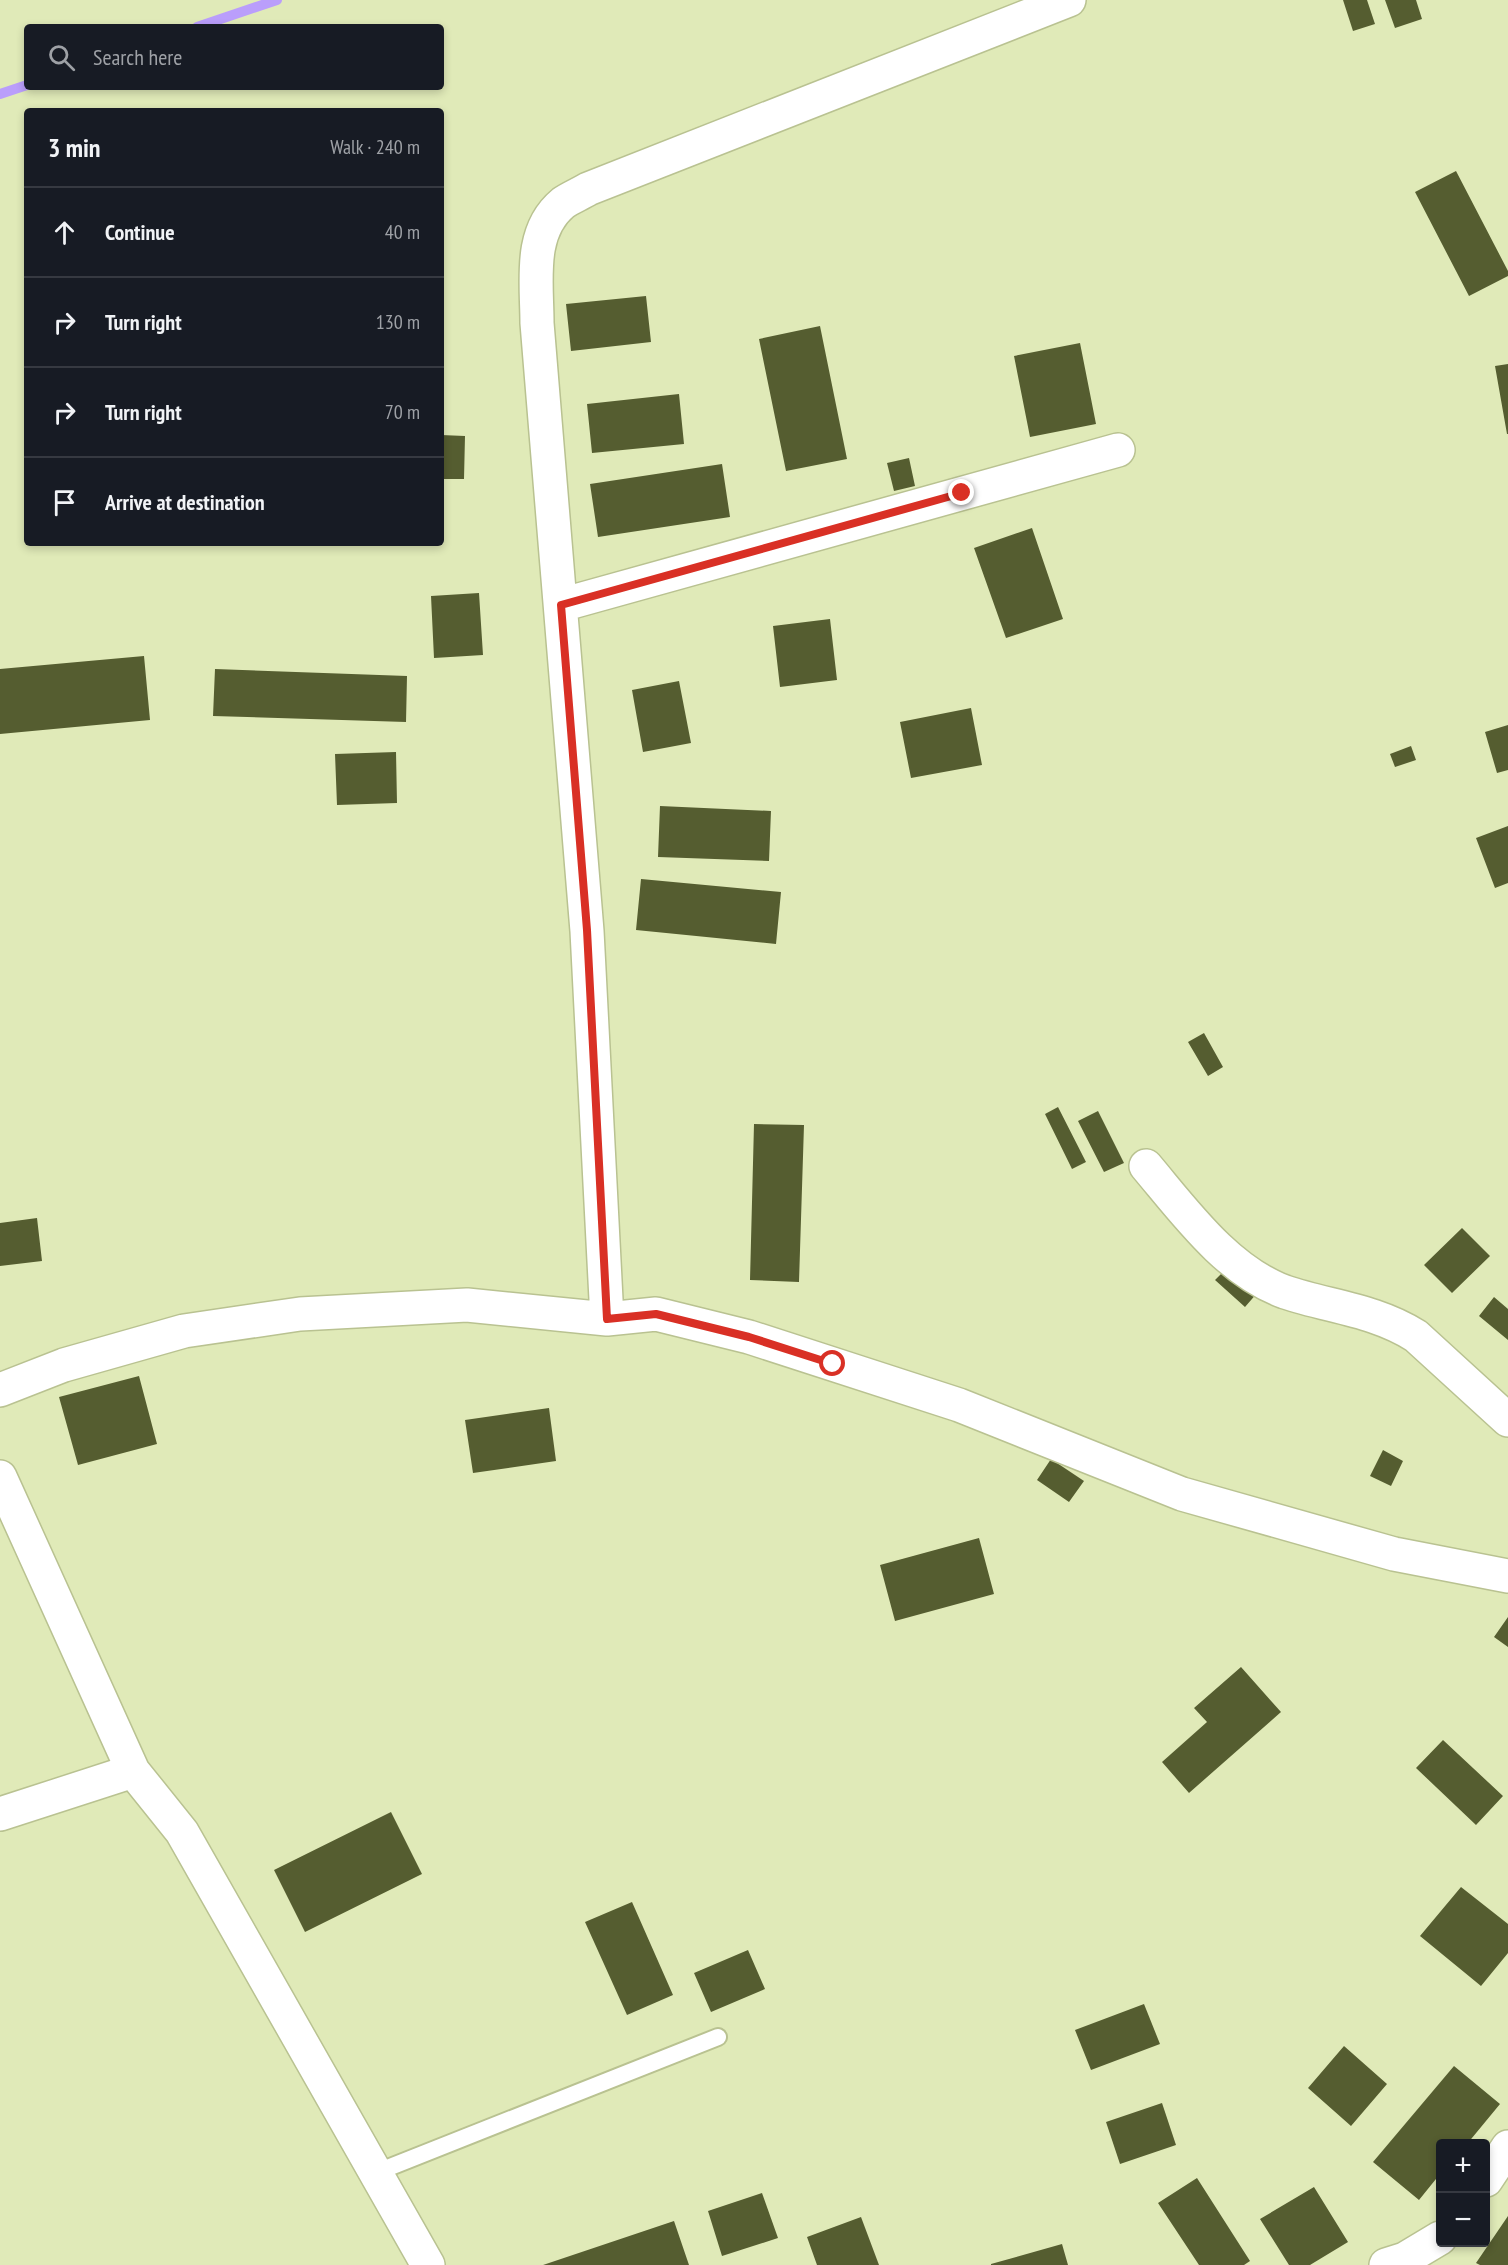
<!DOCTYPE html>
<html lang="en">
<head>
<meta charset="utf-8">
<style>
  :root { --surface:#171b24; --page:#20242c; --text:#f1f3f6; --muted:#9ea1a6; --line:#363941 }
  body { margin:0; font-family:"PT Sans Narrow",sans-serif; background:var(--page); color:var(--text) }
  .controls { position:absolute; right:18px; bottom:18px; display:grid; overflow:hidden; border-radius:6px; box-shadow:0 3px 9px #0003 }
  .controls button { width:54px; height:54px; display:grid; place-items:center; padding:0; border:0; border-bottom:2px solid var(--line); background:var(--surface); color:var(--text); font:30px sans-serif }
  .stop { position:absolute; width:18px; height:18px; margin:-14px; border:4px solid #d93025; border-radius:50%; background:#fff }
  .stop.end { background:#d93025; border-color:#fff; box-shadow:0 2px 6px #0008 }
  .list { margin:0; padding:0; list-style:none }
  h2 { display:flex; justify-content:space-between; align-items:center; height:78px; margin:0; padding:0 24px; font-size:26px }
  h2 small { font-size:20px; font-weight:400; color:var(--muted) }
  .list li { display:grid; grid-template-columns:39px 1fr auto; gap:18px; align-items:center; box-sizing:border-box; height:90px; padding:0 24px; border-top:2px solid var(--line) }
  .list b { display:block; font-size:22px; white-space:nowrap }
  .list em { font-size:20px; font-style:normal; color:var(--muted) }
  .icon { flex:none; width:33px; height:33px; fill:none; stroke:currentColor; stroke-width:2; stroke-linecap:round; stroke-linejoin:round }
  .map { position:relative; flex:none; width:1508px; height:2265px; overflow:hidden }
  .search { position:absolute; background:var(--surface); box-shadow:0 3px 9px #0003; left:24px; top:24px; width:420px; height:66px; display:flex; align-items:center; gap:15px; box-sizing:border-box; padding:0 21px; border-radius:6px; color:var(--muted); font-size:22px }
  .panel { position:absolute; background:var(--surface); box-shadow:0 3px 9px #0003; left:24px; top:108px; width:420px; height:438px; border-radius:6px }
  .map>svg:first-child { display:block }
</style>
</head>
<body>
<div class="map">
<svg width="1508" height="2265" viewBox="0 0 1508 2265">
  <rect width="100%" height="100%" fill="#e0eab8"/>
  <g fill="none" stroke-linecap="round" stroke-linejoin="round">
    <path stroke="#ba9efb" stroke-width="10" d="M197,27L277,0
      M0,94L27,85"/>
  </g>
  <path fill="#555d30" d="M1343,0H1367L1375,24L1353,31Z
    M1385,0H1416L1422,19L1395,28Z
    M1456,171L1508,271V276L1469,296L1415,192Z
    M646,296L651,342L571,351L566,304Z
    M820,326L847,459L786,471L759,339Z
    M1080,343L1096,424L1030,437L1014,356Z
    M1508,364V434H1507L1495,366Z
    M679,394L684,444L592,453L587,404Z
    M441,435L465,436L464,479H441Z
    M909,458L915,486L894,491L887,463Z
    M722,464L730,517L598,537L590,484Z
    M1032,528L1063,619L1006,638L974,548Z
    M479,593L483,655L434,658L431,596Z
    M830,619L837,680L780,687L773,626Z
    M144,656L150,720L0,734V669Z
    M215,669L407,676L406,722L213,716Z
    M679,681L691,743L643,752L632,690Z
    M971,708L982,765L911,778L900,722Z
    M1508,725V770L1497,773L1485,732Z
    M1411,746L1416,760L1395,767L1390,754Z
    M396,752L397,803L337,805L335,754Z
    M660,806L771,811L769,861L658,857Z
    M1508,826V883L1495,888L1476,838Z
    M641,879L781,892L776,944L636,930Z
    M1204,1033L1223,1067L1208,1076L1188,1042Z
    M1058,1107L1086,1162L1072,1169L1045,1114Z
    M1098,1111L1124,1163L1104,1172L1078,1121Z
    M754,1124L804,1125L799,1282L750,1280Z
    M37,1218L42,1261L0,1266V1223Z
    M1462,1228L1490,1256L1452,1293L1424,1265Z
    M1229,1266L1258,1292L1245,1307L1215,1280Z
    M1494,1297L1508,1309V1340L1479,1316Z
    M139,1376L157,1444L78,1465L59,1397Z
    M549,1408L556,1461L473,1473L465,1420Z
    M1383,1450L1403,1461L1391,1486L1370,1476Z
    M1051,1459L1084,1481L1069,1502L1037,1480Z
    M979,1538L994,1594L895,1621L880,1565Z
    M1508,1617V1647L1494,1637Z
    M1241,1667L1281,1712L1189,1793L1162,1762L1207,1722L1194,1708Z
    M1443,1740L1503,1796L1476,1825L1416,1768Z
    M391,1812L422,1874L305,1932L274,1870Z
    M1461,1887L1508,1924V1953L1481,1986L1420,1936Z
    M632,1902L673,1995L627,2015L585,1922Z
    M748,1950L765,1989L711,2012L694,1973Z
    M1144,2004L1160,2044L1091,2070L1075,2030Z
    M1344,2046L1387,2084L1351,2126L1308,2088Z
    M1454,2066L1500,2104L1467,2144H1440V2174L1419,2200L1373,2162Z
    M1162,2103L1176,2145L1120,2164L1106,2122Z
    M1197,2178L1250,2261L1244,2265H1199L1158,2203Z
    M1314,2187L1348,2242L1310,2265H1289L1260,2219Z
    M762,2193L778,2238L722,2256L708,2211Z
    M1508,2216V2265H1480L1476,2263Z
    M861,2217L879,2265H817L807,2237Z
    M674,2221L689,2265H543Z
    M1062,2244L1068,2265H991V2264Z"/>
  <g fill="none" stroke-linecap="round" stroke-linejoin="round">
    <defs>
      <path id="service" d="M375,2173L718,2037"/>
      <path id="minor" d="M561,605L1118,450
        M1146,1166C1184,1211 1227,1271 1285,1292C1330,1307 1375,1310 1416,1336L1508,1420
        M607,1319L587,931L537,323C537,282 528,232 563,203C570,198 580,194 588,189L1069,0
        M0,1390L64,1365L184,1331L300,1314L467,1305L607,1319L656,1314L749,1337L959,1405L1182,1494L1394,1554L1508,1576
        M0,1477L133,1771L182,1832L428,2265
        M0,1814L133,1771
        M1486,2180L1508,2147
        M1386,2265L1405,2259L1440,2238"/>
    </defs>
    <use href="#service" stroke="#b9c291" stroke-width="20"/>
    <use href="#minor" stroke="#b9c291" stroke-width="36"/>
    <use href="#service" stroke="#fff" stroke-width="16"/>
    <use href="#minor" stroke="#fff" stroke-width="33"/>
  </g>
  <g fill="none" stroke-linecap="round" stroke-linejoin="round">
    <path stroke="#d93025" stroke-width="8" d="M833,1364L749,1337L656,1314L607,1319L587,930L561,605L962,493"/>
  </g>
</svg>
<div class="controls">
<button>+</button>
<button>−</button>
</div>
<div class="stop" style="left:833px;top:1364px"></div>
<div class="stop end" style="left:962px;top:493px"></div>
<div class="search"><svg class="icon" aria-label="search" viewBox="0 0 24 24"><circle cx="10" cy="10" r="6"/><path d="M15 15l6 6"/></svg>Search here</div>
<section class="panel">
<h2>3 min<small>Walk · 240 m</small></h2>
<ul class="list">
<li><svg class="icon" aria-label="ahead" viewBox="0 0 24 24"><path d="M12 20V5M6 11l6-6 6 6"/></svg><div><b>Continue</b></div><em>40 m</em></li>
<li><svg class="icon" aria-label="right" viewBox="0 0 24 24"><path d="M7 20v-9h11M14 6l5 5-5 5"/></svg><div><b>Turn right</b></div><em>130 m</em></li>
<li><svg class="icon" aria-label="right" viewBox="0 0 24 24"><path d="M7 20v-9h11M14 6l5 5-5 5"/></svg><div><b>Turn right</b></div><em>70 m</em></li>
<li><svg class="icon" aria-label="arrive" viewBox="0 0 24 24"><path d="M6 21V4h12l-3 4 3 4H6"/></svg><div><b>Arrive at destination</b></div></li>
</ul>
</section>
</div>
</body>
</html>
